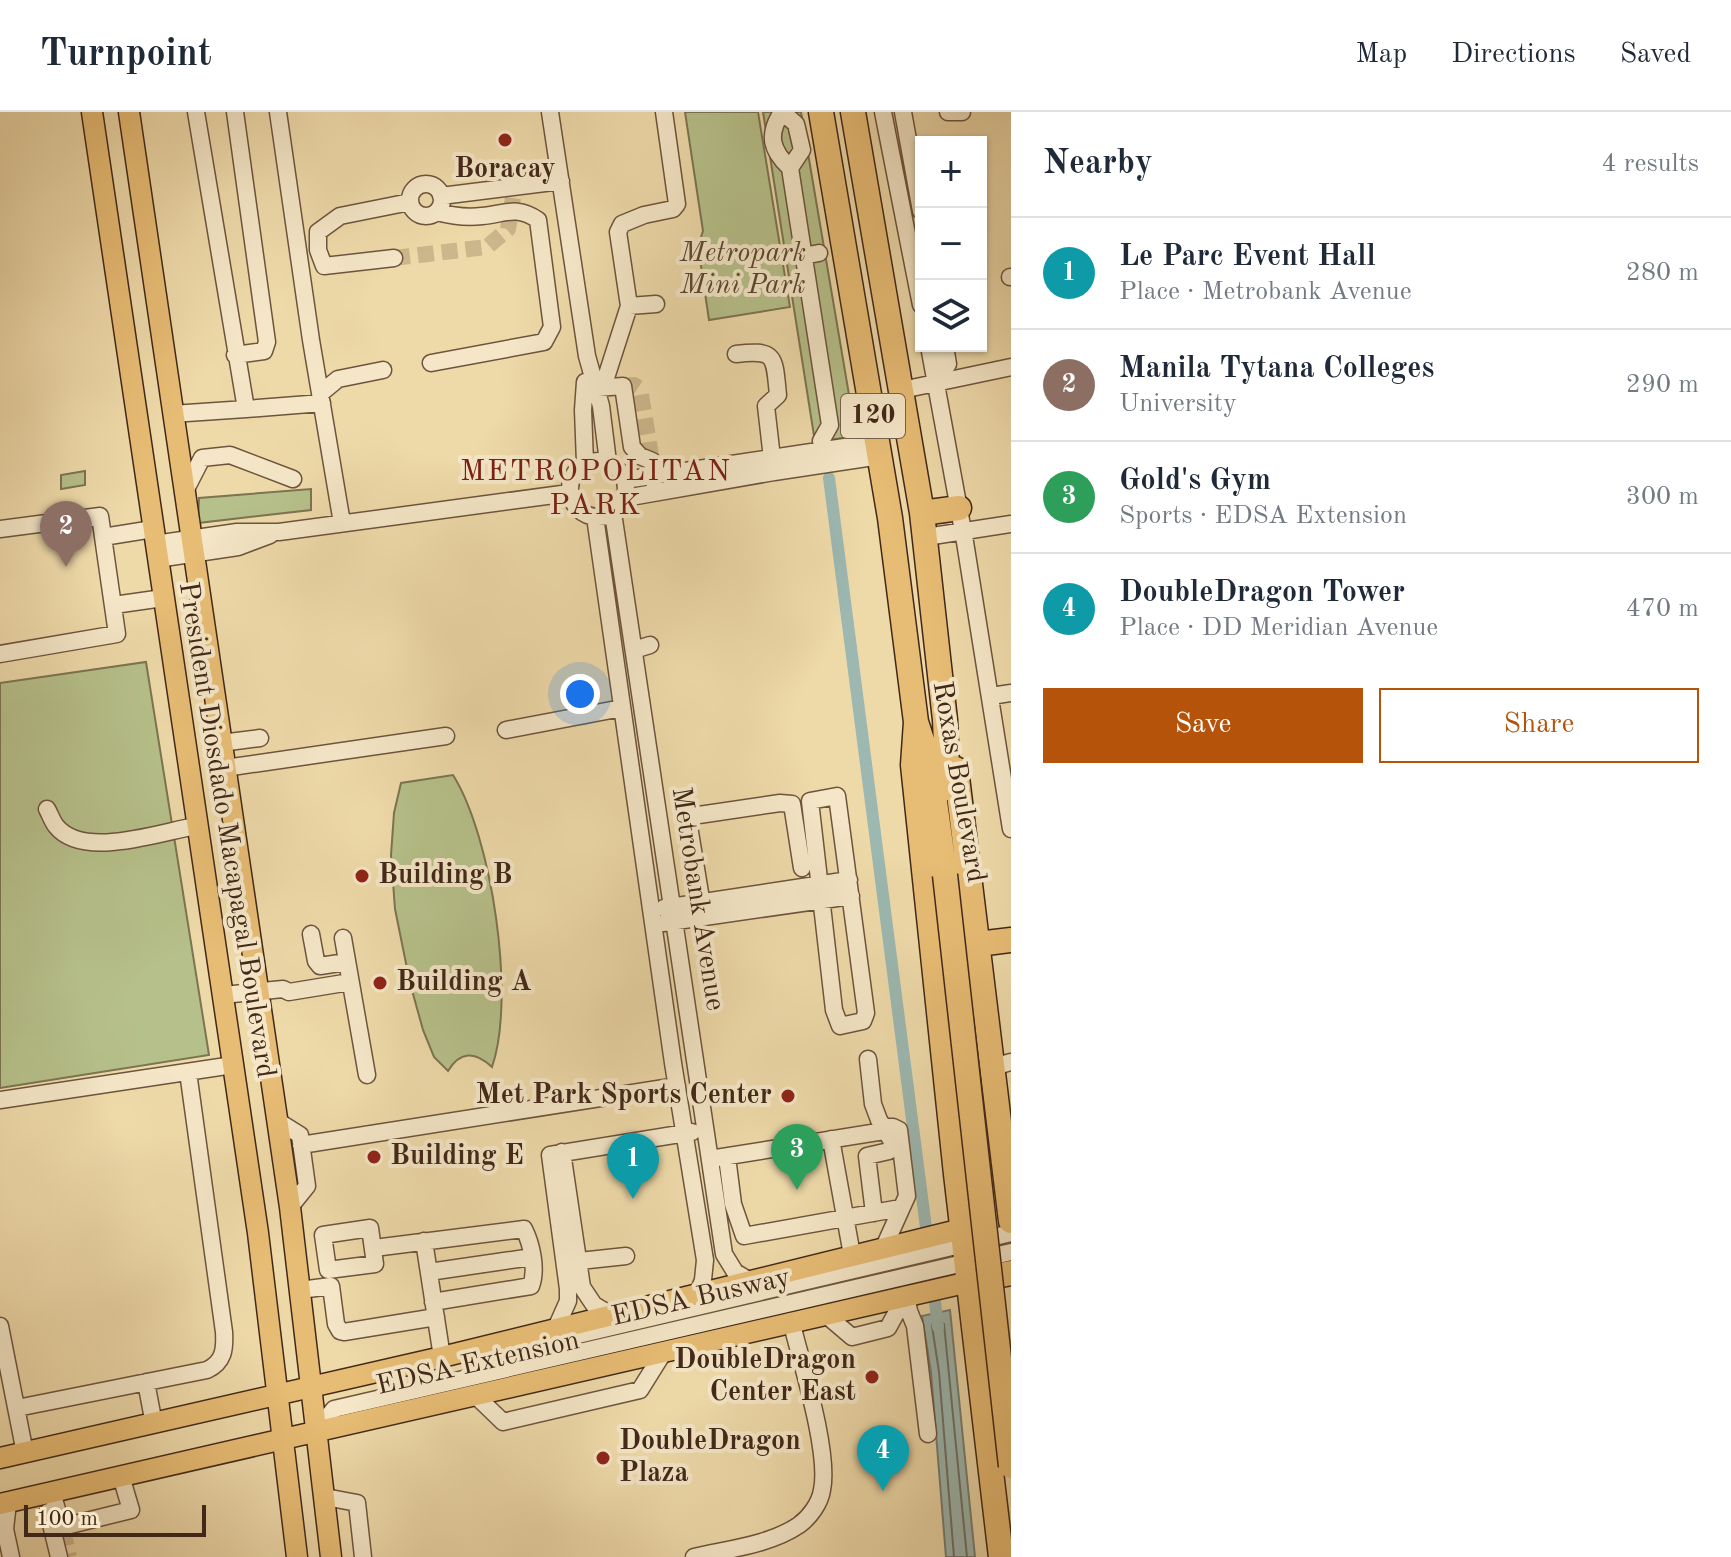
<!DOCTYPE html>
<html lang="en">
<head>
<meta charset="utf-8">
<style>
  :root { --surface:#fff; --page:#f6f6f7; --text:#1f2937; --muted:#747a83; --line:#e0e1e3; --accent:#b45309 }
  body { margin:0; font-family:"Old Standard TT",serif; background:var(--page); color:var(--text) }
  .controls { position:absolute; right:24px; top:24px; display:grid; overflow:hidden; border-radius:0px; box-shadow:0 2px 6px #0004 }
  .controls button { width:72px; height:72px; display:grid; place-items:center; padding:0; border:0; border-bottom:2px solid var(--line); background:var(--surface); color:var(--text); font:40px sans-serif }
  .scale { position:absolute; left:24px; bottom:20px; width:182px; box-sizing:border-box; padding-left:8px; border:4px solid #422819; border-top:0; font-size:22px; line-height:28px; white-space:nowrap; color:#422819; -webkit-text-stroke:6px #f4e6c7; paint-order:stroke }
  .you { position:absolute; left:580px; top:582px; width:28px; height:28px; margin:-20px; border:6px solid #fff; border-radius:50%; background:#1a73e8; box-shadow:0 0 0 12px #1a73e833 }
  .badge { display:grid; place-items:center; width:52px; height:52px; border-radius:50%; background:var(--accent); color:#fff; font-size:26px; font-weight:700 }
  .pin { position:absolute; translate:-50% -66px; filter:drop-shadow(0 2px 4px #0008) }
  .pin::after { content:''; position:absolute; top:42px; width:28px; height:24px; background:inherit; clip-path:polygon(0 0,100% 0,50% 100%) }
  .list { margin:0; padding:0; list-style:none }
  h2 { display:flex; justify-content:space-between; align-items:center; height:104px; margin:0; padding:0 32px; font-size:34px }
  h2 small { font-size:26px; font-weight:400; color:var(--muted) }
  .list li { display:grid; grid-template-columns:52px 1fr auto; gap:24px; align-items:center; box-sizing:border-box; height:112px; padding:0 32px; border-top:2px solid var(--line) }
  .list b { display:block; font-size:30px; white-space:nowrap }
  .list p { margin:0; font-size:26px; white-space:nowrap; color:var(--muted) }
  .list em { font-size:26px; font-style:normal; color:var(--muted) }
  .actions { display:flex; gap:16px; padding:24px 32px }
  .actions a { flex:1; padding:18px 0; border:2px solid var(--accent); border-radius:0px; text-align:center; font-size:28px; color:var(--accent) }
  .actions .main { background:var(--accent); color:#fff }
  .icon { flex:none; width:44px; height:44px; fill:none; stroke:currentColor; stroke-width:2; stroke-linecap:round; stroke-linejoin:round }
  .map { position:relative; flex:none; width:1011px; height:1445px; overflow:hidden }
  header { display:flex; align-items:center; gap:48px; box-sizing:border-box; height:112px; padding:0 40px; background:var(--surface); border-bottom:2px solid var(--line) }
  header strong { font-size:38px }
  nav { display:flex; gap:44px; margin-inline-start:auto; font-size:28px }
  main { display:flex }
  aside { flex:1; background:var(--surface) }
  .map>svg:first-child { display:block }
</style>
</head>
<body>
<header>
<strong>Turnpoint</strong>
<nav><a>Map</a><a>Directions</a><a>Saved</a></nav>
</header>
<main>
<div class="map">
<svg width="1011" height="1445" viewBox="0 0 1011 1445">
  <rect width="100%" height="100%" fill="#eed9a9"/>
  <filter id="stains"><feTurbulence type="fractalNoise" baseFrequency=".0025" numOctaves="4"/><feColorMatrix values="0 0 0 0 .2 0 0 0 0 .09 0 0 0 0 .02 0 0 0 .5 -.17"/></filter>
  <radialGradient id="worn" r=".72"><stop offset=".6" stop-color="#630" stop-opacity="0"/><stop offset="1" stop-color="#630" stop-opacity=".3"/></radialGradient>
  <path fill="#b6c08a" stroke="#7c7452" stroke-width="2" d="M685,0H758L790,195L709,208L698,134L703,119Z
    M763,0H801L856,324L815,330Z
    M85,359V373L61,377V363Z
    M311,377V398L198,411L199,386Z
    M146,550L209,943L0,976V571Z
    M453,663C492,725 516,886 492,955C475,939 460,939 448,959L434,945L423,918L410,871L395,797L391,743L394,701L401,671Z"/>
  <path fill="#9cb8b1" stroke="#787e74" stroke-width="2" d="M950,1198L975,1445H946L931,1260L922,1204Z"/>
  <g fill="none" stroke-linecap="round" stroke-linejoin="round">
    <path stroke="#6f7065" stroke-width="2" d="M954,1445L939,1260L932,1214L933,1210L940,1208L944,1212L967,1445"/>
    <path stroke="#9cb8b1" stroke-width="12" d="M829,366L928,1131
      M933,1174L938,1215"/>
    <path stroke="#ccb68c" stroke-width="16" stroke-dasharray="16 8" stroke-linecap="butt" d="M394,146L487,135L508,117L513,86
      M623,274L634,273L640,277L652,349
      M63,1418L69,1445"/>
    <defs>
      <path id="minor" d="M235,0L267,230L264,239L235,243
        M278,0L311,228L342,411
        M550,0L587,244L601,294L608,350
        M782,0C767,23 771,38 790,56L830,313L821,329
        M782,0L796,12L802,38L790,56
        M883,0L921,193
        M903,0L921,99
        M948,0H962
        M410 88a16 16 0 1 1 32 0a16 16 0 1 1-32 0Z
        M441,84L561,69
        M803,144L819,141
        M394,146L324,154L318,138V120L340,104L410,90
        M1010,165H1011
        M656,192L629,194L618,120L622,112L644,103L673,97L677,92L664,0
        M929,234L965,430L1011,717
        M736,242C777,237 774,245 778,283L766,294L773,355
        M431,251L544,230L552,215L538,108C516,93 505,102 482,104C466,106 452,104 437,100
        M936,271L948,252L945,234
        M603,275L629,194
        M585,277L623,274L632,335L640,344L652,349L655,374
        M902,278L1011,255
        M321,281L338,267L383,258
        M246,297L322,291
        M172,302L246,297L196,0
        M202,346L230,343L293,367
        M570 377a28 28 0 1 1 56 0a28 28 0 1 1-56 0Z
        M585,351L583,298L585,270
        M625,368L878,330
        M184,381L202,346
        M625,386L774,360L880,344
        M613,401L724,1142L735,1160L750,1169
        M595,405L673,951L705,1148L703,1168L698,1181
        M0,417L100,404L117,522L0,542
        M103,425L153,417
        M926,425L1011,412
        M155,432L237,420H279L569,381
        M157,447L238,435L270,423
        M114,493L163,486
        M634,538L650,533
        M991,584L1011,581
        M506,618L622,596
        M221,631L260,626
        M225,656L446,624
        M837,684L866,901L863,909L840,914L834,898L810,689Z
        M47,697C50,702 52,709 56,714C83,748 160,720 196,714
        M664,796L849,768
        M704,805L689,714L692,704L780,691L792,692L802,756
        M663,811L851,784
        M311,822L316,849L320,854L346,850
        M343,826L367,963
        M223,883L283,877L289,880L350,870
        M868,947L873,992L879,1008L893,1031L889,1039L867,1044L874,1101
        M993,955L1011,950
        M0,988L233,953
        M276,1008L300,1023L307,1074L290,1095
        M883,1015H893L899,1018L907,1084L884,1135
        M831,1027L852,1143
        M301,1033L677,974
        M562,1040L582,1175L594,1193L611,1203
        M727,1045L733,1092L744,1124L895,1097
        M716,1046L884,1019
        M370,1116L375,1152L328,1158L323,1123Z
        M424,1129L442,1245
        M382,1135L524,1117C532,1133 537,1158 531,1174L433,1190
        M570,1150L626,1144
        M429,1160L532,1145
        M300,1178L331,1174L336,1212L340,1219L344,1220L436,1205
        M906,1183L909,1199L915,1214L928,1322
        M825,1202L852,1225L888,1216L906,1183
        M0,1214L25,1341
        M556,1216L568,1189V1177L550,1043L692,1020
        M537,1227H561L1011,1121
        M146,1270L154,1312
        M474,1282L503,1310L640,1278L665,1238
        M17,1296L207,1258C224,1250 225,1237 224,1220L188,960
        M317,1318L334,1297L1011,1140
        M52,1380L62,1415L131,1398L121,1364
        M325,1385L357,1391L363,1445
        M8,1391L5,1417L11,1445
        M48,1400L59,1445
        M694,1445C728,1437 770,1433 799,1413C810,1405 820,1391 822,1378C830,1341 801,1249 791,1209"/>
      <path id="major" d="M92,0L258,1121L297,1445
        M129,0L290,1095L331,1445
        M0,1346L442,1245L962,1117
        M0,1392L969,1170"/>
      <path id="highway" d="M821,0L890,406L916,610L930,653L945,763
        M853,0L922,401L945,608L948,676
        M922,401L959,396
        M916,610L913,653L956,1062L1001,1445
        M956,657L1011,1109
        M978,832L1011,828
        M971,1169L1011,1161"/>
    </defs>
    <use href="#minor" stroke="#6d543d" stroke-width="19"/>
    <use href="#major" stroke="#422819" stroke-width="23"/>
    <use href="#highway" stroke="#422819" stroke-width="27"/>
    <use href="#minor" stroke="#f4e6c7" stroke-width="16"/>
    <use href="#major" stroke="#e7bc74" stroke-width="20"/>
    <use href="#highway" stroke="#e7bc74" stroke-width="24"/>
    <defs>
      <path id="highway-bridge" d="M945,763L1011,1354"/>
    </defs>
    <use href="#highway-bridge" stroke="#422819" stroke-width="27" stroke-linecap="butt"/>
    <use href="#highway-bridge" stroke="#e7bc74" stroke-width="24"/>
  </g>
  <g fill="#8f2418" stroke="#f4e6c7" stroke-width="3">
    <circle cx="505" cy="28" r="8"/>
    <circle cx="362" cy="764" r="8"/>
    <circle cx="380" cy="871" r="8"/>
    <circle cx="788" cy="984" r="8"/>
    <circle cx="374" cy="1045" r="8"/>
    <circle cx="872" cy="1265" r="8"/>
    <circle cx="603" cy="1346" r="8"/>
  </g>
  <g text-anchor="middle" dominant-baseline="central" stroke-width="8" stroke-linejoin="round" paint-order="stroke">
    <rect fill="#f4e6c7" stroke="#77614d" stroke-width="2" x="841" y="282" width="64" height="44" rx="6"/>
    <g font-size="26" font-weight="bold" fill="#422819">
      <text x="873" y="304">120</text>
    </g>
    <g font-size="28" font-weight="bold" fill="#422819" stroke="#f4e6c7" text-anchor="start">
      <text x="505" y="58" text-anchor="middle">Boracay</text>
      <text x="378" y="764">Building B</text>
      <text x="396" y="871">Building A</text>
      <text x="772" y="984" text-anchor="end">Met Park Sports Center</text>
      <text x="390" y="1045">Building E</text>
      <text x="856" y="1249" text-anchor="end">DoubleDragon<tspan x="856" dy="32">Center East</tspan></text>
      <text x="619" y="1330">DoubleDragon<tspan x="619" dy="32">Plaza</tspan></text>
    </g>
    <g font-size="28" font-style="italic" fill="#594630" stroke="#f4e6c7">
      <text x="743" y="142">Metropark<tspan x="743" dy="32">Mini Park</tspan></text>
    </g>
    <g font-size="28" fill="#422819" stroke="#f4e6c7">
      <text transform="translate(958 670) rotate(80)">Roxas Boulevard</text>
      <text transform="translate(226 718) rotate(81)">President Diosdado Macapagal Boulevard</text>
      <text transform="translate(697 787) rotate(81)">Metrobank Avenue</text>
      <text transform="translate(701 1186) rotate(-13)">EDSA Busway</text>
      <text transform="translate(478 1252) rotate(-13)">EDSA Extension</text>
    </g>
    <g font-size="30" letter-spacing="2" fill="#7a1f14" stroke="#f4e6c7">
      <text x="596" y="360">METROPOLITAN<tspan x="596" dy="34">PARK</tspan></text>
    </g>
  </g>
  <rect width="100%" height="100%" filter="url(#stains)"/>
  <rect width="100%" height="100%" fill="url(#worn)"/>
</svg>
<div class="controls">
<button>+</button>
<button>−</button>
<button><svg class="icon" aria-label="layers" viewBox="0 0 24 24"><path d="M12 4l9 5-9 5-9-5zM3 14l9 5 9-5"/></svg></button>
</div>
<div class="scale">100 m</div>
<div class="you"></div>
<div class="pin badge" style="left:633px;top:1087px;background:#0f9aa8">1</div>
<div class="pin badge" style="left:66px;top:455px;background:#8d6e63">2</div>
<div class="pin badge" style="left:797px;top:1078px;background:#2e9e5b">3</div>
<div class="pin badge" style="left:883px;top:1379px;background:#0f9aa8">4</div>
</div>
<aside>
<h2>Nearby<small>4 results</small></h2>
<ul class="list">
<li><span class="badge" style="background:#0f9aa8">1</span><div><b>Le Parc Event Hall</b><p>Place · Metrobank Avenue</p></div><em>280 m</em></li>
<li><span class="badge" style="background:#8d6e63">2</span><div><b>Manila Tytana Colleges</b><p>University</p></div><em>290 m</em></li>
<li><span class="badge" style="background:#2e9e5b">3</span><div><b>Gold's Gym</b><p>Sports · EDSA Extension</p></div><em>300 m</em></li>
<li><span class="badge" style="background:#0f9aa8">4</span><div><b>DoubleDragon Tower</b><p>Place · DD Meridian Avenue</p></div><em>470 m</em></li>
</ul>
<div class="actions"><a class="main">Save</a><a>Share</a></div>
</aside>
</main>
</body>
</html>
